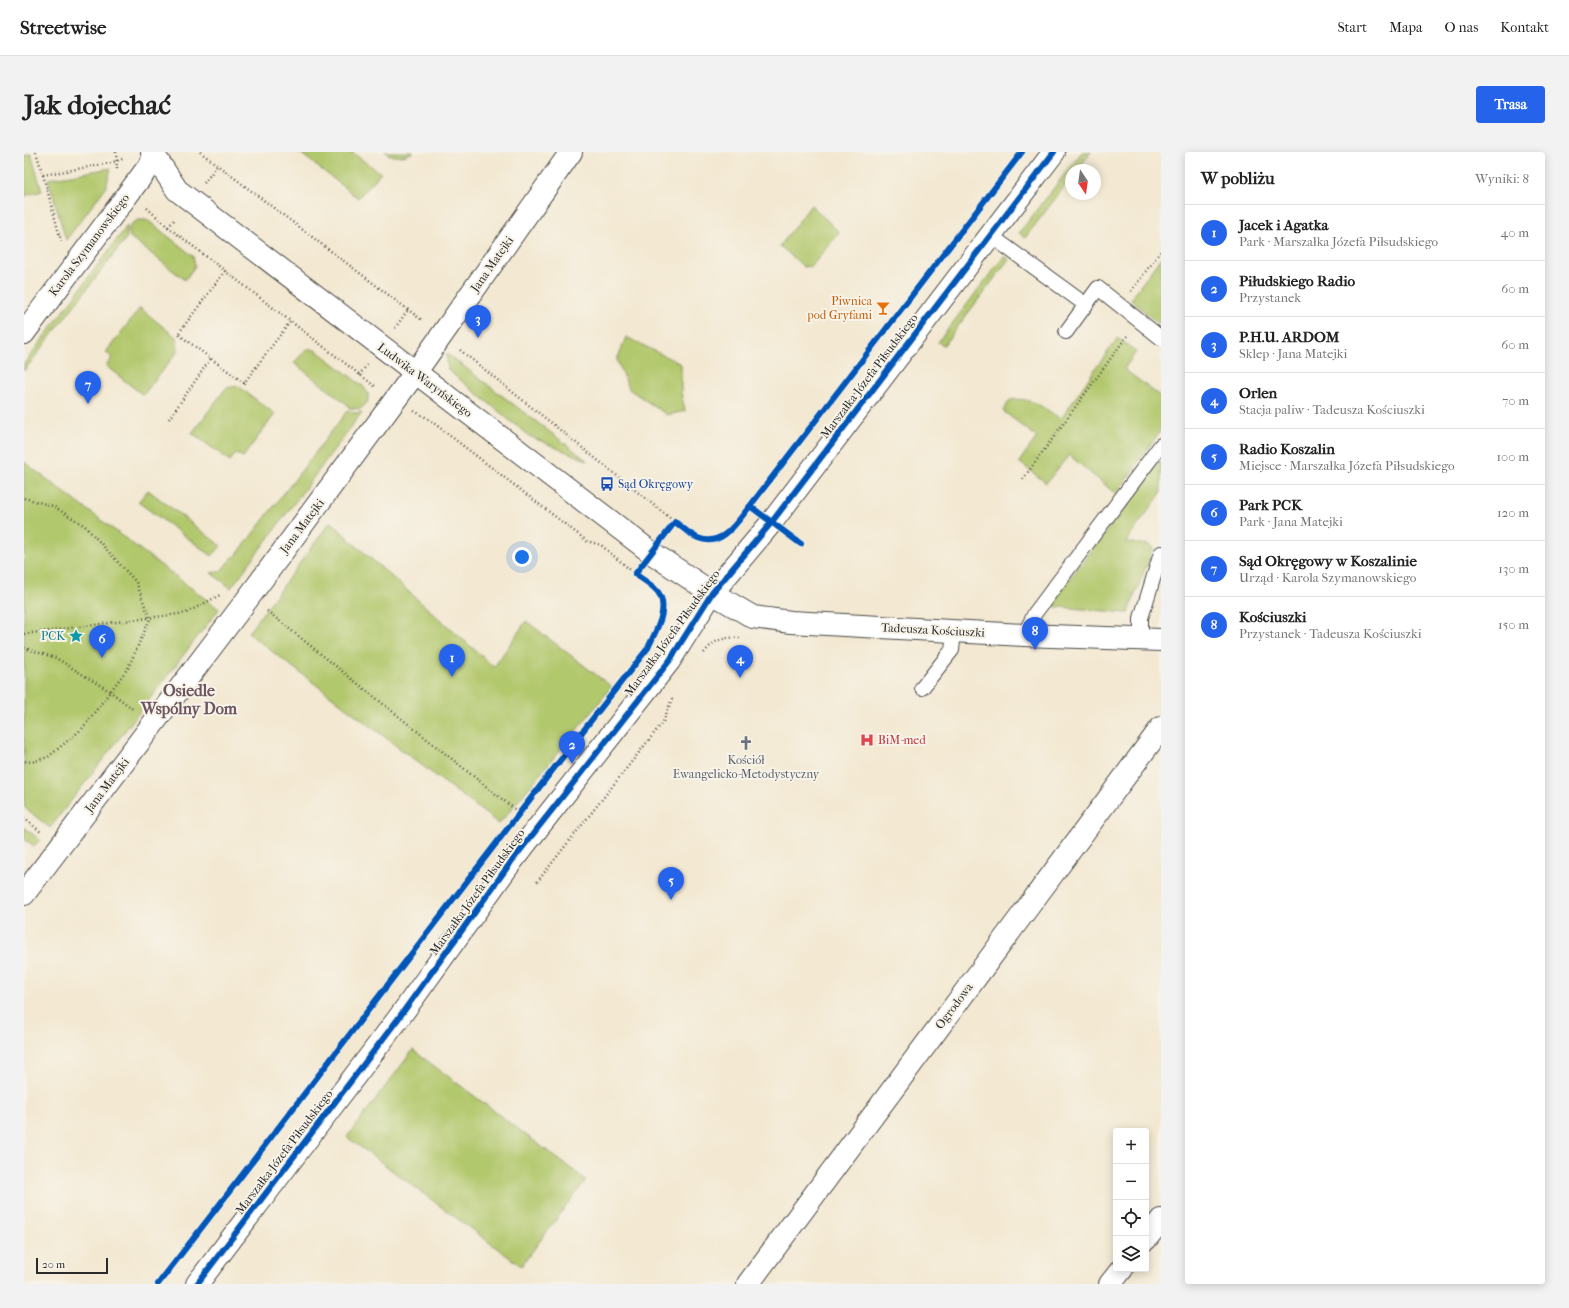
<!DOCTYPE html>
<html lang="pl">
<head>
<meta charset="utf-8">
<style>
  :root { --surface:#fff; --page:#f2f2f2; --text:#222; --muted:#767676; --line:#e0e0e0; --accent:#2563eb }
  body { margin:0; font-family:"IM FELL French Canon",serif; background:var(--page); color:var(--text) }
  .controls { position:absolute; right:12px; bottom:12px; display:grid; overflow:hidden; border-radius:4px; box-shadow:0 2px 10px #0003 }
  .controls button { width:36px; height:36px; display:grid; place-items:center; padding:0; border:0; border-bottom:1px solid var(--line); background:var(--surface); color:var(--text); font:20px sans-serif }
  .compass { position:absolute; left:1041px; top:12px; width:36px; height:36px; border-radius:50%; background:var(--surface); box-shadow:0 2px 10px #0003; rotate:167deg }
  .scale { position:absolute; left:12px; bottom:10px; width:72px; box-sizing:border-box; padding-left:4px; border:2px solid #2b2b2b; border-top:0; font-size:11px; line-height:14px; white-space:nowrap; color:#2b2b2b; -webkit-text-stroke:3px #f7f3e8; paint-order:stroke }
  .you { position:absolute; left:498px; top:405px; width:14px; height:14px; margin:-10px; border:3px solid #fff; border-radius:50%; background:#1a73e8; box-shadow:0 0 0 6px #1a73e833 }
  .badge { display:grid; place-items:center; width:26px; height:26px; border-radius:50%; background:var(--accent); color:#fff; font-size:13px; font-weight:700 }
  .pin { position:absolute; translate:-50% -33px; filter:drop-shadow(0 1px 2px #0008) }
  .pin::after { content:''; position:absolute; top:21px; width:14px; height:12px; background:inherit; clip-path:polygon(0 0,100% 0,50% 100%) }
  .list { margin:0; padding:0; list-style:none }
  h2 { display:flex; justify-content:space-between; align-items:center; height:52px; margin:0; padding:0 16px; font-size:17px }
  h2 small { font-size:13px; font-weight:400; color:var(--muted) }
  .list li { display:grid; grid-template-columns:26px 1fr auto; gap:12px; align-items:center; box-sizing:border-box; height:56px; padding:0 16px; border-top:1px solid var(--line) }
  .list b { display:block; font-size:15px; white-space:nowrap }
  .list p { margin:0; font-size:13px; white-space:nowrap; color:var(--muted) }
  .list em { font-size:13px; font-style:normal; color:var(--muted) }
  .icon { flex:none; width:22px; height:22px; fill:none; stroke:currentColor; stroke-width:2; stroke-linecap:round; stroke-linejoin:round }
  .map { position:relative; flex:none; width:1137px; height:1132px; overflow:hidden; border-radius:4px }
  header { display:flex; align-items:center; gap:24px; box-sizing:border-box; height:56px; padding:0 20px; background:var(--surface); border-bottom:1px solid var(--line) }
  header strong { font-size:19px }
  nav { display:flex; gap:22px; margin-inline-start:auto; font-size:14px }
  .intro { display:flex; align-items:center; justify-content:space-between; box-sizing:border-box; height:96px; padding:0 24px }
  h1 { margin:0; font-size:28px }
  .button { padding:10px 18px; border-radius:4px; background:var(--accent); color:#fff; font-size:14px; font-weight:700 }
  main { display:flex; gap:24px; padding:0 24px }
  aside { flex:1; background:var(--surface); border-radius:4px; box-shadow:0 2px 10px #0003 }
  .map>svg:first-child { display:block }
</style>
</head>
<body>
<header>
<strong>Streetwise</strong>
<nav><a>Start</a><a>Mapa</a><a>O nas</a><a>Kontakt</a></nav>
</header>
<div class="intro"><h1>Jak dojechać</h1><a class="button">Trasa</a></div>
<main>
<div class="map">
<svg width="1137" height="1132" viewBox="0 0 1137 1132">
  <rect width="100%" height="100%" fill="#f7f3e8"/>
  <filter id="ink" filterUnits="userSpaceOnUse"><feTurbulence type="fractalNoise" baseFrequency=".025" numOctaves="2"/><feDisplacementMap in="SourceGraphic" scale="8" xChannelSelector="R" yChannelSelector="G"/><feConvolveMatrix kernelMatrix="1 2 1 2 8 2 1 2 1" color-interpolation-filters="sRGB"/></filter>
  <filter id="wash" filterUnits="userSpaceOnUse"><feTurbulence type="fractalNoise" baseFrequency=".012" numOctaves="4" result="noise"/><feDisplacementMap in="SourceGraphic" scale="16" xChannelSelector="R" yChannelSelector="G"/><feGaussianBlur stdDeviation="0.9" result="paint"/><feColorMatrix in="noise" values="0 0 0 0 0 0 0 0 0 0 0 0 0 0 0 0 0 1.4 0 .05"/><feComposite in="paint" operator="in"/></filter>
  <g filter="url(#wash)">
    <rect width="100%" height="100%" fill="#f3e8d1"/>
    <path fill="#b2c86d" stroke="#6e7a4c" d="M275,0H327L357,21L334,46Z
      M361,0H389C381,5 368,6 361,0Z
      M1058,0H1067L1053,18H1047V26L1001,86L995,81Z
      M7,2L18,39L0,44V4Z
      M87,16L82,35L42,88L24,27Z
      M787,53L815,80L788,114L780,115L756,94Z
      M114,68H122L126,70L169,104L171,114L161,128L106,85L105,79L106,73Z
      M103,74V85L0,219V212Z
      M980,104L985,107L919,194L914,190Z
      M1137,105V168L1134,172L1107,147Z
      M116,156L153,186L154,199L119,243L82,214L88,206L82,200Z
      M602,185L657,212V240L661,259L643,263L605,237L593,208Z
      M1094,186L1112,200L1100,217L1137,245V278L1092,342L1045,303L1022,331L995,310L1013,285L979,259L986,248C1006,244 1020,256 1037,267L1071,217Z
      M282,197H288L293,199L340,235L345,243L343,251L336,257L325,256L324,253L270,211Z
      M422,201L564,309L505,284L424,218Z
      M214,234L251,262L219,305L212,301L206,309L168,281L202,236Z
      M324,258L330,261L338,260L207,436L187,421L197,419L209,404L211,405Z
      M1137,308V341L1102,390L1125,393L1129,396L1104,461L1025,454Z
      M0,310L195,457L26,676L0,655Z
      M124,338L197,394L188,404L114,350Z
      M307,369L327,389L470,515L502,469L588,535L475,672L224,481Z
      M0,675L16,688L10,694L0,687Z
      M389,898L562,1028L497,1114L323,985Z"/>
  </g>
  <g filter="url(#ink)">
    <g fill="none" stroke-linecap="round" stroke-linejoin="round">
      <defs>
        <path id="service" d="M966,83L1062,153
          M1042,180L1074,136L1137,186
          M1000,483L1011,461L1137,293
          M1117,487V466L1137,401
          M898,536L928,498L930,479"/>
        <path id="minor" d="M128,0L153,38L628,401L688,441L747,371L1030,0
          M0,181L131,6
          M0,742L219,453L391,221L547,0
          M1122,1087L1137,1068
          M724,1132L1137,576
          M1086,1132L1098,1117"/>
        <path id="tertiary" d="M173,1132L374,867L487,710L646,508L688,441L729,465L767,470L1000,483L1137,488"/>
      </defs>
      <use href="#service" stroke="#494744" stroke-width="16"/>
      <use href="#minor" stroke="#494744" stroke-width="24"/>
      <use href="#tertiary" stroke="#494744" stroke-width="24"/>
      <path stroke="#494744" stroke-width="2.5" stroke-dasharray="1 3" stroke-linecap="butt" d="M12,0L19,23L87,11L101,6
        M92,0L93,17
        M176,0L399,169
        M19,23L38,92
        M180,31L193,14
        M123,56L144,75L352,235
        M144,75L152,66
        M201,119L154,182L220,231L266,170
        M1107,139L1137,99
        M371,176L384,158
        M436,198L651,370
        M335,223L343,213
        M390,259L403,266L563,389L577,393L611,422
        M145,267L187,206
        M999,327L1103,184
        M0,346L29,354L61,374L112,430L126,467L104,516L58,577L24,605L8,610L0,609
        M243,459L494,660
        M0,482L162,461L196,443
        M0,496L32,506L87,540L110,558
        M680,501C691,487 699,485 717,486
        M0,666L18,681
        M513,730L639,570L649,544"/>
      <use href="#service" stroke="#fff" stroke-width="14"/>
      <use href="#minor" stroke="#fff" stroke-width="22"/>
      <use href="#tertiary" stroke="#fff" stroke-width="22"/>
      <defs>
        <path id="cycleway" d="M726,354L777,392
          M134,1132C298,921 458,706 624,496C631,480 646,457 634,440C629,433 618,427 611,422L651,370C658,375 666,383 674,386C698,396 713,370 726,354L998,0
          M173,1132L374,867L487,710L646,508L688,441L747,371L1030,0"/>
      </defs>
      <use href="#cycleway" stroke="#f7f3e8" stroke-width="8"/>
      <use href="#cycleway" stroke="#0057b8" stroke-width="6"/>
    </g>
  </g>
  <defs>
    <symbol id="bar-bare" viewBox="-9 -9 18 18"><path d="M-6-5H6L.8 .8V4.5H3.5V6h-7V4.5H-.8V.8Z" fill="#e8710a" stroke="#f7f3e8" stroke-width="2.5" paint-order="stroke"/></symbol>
    <symbol id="bus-bare" viewBox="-9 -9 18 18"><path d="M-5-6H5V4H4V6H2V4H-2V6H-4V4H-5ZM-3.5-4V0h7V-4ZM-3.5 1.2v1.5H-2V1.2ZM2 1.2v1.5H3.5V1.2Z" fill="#1a4fb4" stroke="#f7f3e8" stroke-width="2.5" paint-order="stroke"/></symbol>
    <symbol id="sight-bare" viewBox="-9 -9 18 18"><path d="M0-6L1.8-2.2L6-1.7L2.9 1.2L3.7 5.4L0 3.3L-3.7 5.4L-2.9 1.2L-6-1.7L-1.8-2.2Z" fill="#0f9aa8" stroke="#f7f3e8" stroke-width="2.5" paint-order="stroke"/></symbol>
    <symbol id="hospital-bare" viewBox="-9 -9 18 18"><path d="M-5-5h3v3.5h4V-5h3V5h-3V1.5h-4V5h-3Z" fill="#e0444e" stroke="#f7f3e8" stroke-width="2.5" paint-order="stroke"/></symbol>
    <symbol id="church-bare" viewBox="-9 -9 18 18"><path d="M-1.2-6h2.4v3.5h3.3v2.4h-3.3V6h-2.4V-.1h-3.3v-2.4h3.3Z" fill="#6b7280" stroke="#f7f3e8" stroke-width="2.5" paint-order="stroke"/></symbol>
  </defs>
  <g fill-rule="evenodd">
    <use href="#bar-bare" x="849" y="146" width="20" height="20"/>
    <use href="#bus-bare" x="573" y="322" width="20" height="20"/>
    <use href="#sight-bare" x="42" y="474" width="20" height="20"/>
    <use href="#hospital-bare" x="833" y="578" width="20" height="20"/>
    <use href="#church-bare" x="712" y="581" width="20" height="20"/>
  </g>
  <g text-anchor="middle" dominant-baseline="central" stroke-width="4" stroke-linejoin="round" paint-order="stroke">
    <g font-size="12" fill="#2b2b2b" stroke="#f7f3e8">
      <text transform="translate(65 93) rotate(-53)">Karola Szymanowskiego</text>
      <text transform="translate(468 112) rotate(-55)">Jana Matejki</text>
      <text transform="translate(845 224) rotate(-53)">Marszałka Józefa Piłsudskiego</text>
      <text transform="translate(401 228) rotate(37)">Ludwika Waryńskiego</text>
      <text transform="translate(278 374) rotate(-53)">Jana Matejki</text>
      <text transform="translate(909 478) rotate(3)">Tadeusza Kościuszki</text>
      <text transform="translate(648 481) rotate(-54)">Marszałka Józefa Piłsudskiego</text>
      <text transform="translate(83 633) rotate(-53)">Jana Matejki</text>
      <text transform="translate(453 740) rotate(-54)">Marszałka Józefa Piłsudskiego</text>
      <text transform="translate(930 854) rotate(-53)">Ogrodowa</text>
      <text transform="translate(260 1000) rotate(-53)">Marszałka Józefa Piłsudskiego</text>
    </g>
    <g font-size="12" fill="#c56008" stroke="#f7f3e8" text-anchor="end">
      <text x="848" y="149">Piwnica<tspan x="848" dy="14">pod Gryfami</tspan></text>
    </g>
    <g font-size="12" fill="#164399" stroke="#f7f3e8" text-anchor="start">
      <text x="594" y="332">Sąd Okręgowy</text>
    </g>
    <g font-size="12" fill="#0d838f" stroke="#f7f3e8" text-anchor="end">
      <text x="41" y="484">PCK</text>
    </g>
    <g font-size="12" fill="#be3a42" stroke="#f7f3e8" text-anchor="start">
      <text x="854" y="588">BiM-med</text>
    </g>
    <g font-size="12" fill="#5b616d" stroke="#f7f3e8">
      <text x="722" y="608">Kościół<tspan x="722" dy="14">Ewangelicko-Metodystyczny</tspan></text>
    </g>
    <g font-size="16" font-weight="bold" fill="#6c5461" stroke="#f7f3e8">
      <text x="165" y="538">Osiedle<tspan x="165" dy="18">Wspólny Dom</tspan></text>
    </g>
  </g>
</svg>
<div class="controls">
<button>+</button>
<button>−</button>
<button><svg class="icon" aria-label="locate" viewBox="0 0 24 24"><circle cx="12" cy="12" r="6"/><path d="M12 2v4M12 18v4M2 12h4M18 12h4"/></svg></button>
<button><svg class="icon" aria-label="layers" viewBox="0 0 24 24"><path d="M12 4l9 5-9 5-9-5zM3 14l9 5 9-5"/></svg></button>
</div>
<svg class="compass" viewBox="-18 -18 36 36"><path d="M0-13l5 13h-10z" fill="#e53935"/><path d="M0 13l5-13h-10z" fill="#767676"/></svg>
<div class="scale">20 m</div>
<div class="you"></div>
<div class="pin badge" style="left:428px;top:525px">1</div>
<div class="pin badge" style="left:548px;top:612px">2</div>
<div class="pin badge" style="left:454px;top:186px">3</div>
<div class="pin badge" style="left:716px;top:526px">4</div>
<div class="pin badge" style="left:647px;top:748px">5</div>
<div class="pin badge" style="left:78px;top:506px">6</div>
<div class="pin badge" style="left:64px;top:252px">7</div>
<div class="pin badge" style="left:1011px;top:498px">8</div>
</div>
<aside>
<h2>W pobliżu<small>Wyniki: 8</small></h2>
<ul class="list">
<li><span class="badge">1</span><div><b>Jacek i Agatka</b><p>Park · Marszałka Józefa Piłsudskiego</p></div><em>40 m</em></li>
<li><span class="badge">2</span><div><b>Piłudskiego Radio</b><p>Przystanek</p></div><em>60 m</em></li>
<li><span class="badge">3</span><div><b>P.H.U. ARDOM</b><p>Sklep · Jana Matejki</p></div><em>60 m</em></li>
<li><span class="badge">4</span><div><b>Orlen</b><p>Stacja paliw · Tadeusza Kościuszki</p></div><em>70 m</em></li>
<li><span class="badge">5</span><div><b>Radio Koszalin</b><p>Miejsce · Marszałka Józefa Piłsudskiego</p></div><em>100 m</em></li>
<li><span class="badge">6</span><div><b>Park PCK</b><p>Park · Jana Matejki</p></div><em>120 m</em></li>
<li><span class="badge">7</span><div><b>Sąd Okręgowy w Koszalinie</b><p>Urząd · Karola Szymanowskiego</p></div><em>130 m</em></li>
<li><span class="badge">8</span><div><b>Kościuszki</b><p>Przystanek · Tadeusza Kościuszki</p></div><em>150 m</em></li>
</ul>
</aside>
</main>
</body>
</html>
